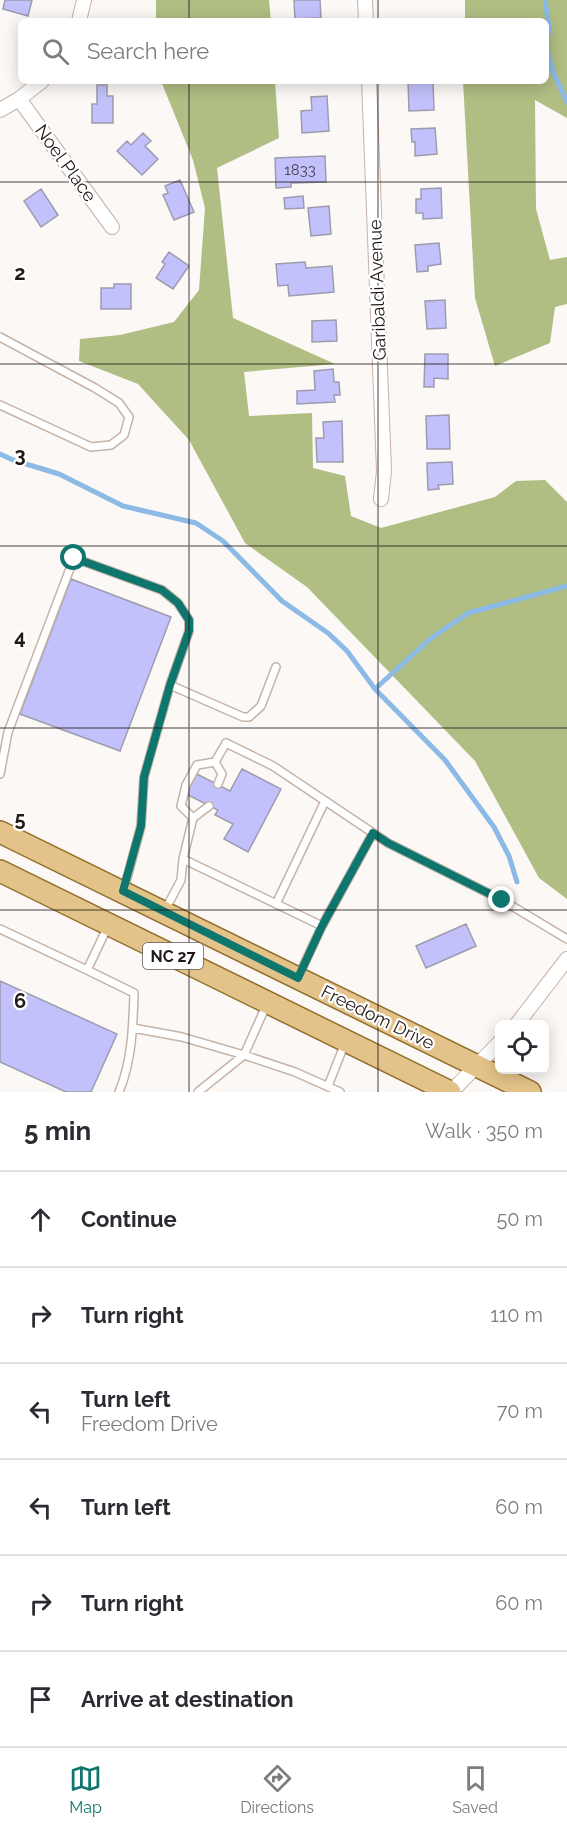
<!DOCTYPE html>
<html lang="en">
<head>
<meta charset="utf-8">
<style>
  :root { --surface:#fff; --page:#f7f7f7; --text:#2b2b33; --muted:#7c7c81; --line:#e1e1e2; --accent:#0f766e }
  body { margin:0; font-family:Raleway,sans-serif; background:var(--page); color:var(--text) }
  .controls { position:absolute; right:18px; bottom:18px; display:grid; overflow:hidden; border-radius:9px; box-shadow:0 3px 15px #0003 }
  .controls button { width:54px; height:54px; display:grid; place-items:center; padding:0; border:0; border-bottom:2px solid var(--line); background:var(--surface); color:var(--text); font:30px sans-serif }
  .stop { position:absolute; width:18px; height:18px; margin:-14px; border:4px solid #0f766e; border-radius:50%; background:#fff }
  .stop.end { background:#0f766e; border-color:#fff; box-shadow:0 2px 6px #0008 }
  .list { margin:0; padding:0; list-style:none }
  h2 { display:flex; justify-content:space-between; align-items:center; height:78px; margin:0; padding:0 24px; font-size:26px }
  h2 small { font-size:20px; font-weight:400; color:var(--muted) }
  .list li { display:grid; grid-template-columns:39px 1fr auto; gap:18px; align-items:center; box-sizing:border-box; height:96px; padding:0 24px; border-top:2px solid var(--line) }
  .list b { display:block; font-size:22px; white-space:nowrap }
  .list p { margin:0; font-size:20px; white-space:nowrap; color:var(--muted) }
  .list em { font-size:20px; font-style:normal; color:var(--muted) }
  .icon { flex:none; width:33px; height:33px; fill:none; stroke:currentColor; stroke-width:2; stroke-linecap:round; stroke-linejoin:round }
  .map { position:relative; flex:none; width:567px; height:1092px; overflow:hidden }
  .search { position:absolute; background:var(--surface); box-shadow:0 3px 15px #0003; left:18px; right:18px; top:18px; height:66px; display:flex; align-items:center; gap:15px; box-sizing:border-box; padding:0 21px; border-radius:9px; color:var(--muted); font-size:22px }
  .sheet { height:654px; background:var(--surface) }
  nav { display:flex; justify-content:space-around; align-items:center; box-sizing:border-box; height:84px; border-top:2px solid var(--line); background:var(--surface); font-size:16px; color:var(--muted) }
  nav a { display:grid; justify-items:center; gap:3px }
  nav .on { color:var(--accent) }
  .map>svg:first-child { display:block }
</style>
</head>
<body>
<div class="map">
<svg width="567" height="1092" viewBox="0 0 567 1092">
  <rect width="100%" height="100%" fill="#fcf8f6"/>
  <path fill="#b0bd83" d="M156,0H269L271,21H156Z
    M465,0H567V118L535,100L536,209L550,260L567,257V304L555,307L550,343L495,366L475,298L463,81H546V21H465Z
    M161,81H275L279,138L217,168L233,318L335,364L244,372L249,416L312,413L313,468L345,476L351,516L381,528L495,497L516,481L545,480L567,502V899L539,878L475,761L307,587L245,543L189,440L138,384L79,361L80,339L120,335L174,322L199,290L205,208L193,160Z"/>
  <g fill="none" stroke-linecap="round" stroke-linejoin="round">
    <path stroke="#8abae5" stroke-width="5" d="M545,0L549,28L546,46L553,72L567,102
      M0,454L13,460L59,474L123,506L196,523L223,541L282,601L328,633L347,651L375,689L445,760L494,827L509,856L517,882
      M375,689L430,639L468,613L567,586"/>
  </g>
  <path fill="#c3c1fb" stroke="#9c9cae" stroke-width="1.5" d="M5,0H32L28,16L3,9Z
    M294,0H320L321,18L295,19Z
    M408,81H433L434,110L409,111Z
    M97,85H107V96H113V123H92V104H97Z
    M327,96L329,131L302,133L301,111L312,110L311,97Z
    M435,128L437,154L415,156V142H412L411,129Z
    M143,133L151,141L145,146L158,159L142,175L117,151L127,141L131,145Z
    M325,156L326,182L291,183V187L276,188L275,158Z
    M180,180L194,212L174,220L163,195L168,193L165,186Z
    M441,188L442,218L423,219V213H416V199H421V189Z
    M41,189L58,215L41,227L24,201Z
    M303,196L304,208L285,209L284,198Z
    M329,206L331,234L311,236L308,208Z
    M439,243L441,264L428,266V271L417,272L415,245Z
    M169,252L189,266L173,289L156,278L165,264L162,262Z
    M305,262L306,268L332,266L334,292L289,296L288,285L278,286L276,264Z
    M114,284H131V309H101V288H114Z
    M445,300L446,328L427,329L425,301Z
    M336,320L337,341L312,342V321Z
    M425,354H448V379L434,378V387H424Z
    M333,369L334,382H339L340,395H334L335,402L297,404V391L315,390L314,371Z
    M449,415L450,449H427L426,416Z
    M342,421L343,462H317L316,438H324L323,422Z
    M452,462L453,484L438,485L439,489L428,490L427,463Z
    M71,579L171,617L120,751L20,714Z
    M242,769L281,789L248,852L224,839L233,824L215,815L218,810L186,794L197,774L230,791Z
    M466,924L476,946L426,968L416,946Z
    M0,981L117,1034L91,1092H66L0,1062Z"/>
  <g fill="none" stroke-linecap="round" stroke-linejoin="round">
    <defs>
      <path id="lane" d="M0,337L95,388L119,403L129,417L124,435L111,445L91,447L0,405
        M170,685L243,717H249L261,706L276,667
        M215,762L222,774L218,784
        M0,774L8,732L74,558L162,590L178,603L189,620V631L170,685L144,777L141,826L124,889
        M193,818L209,806
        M183,859L322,926L373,833
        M276,904L325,801
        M164,912L181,880L183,859L193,818L181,806L186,785L197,765L215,762L226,743L273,766L388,843L502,900L567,939
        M0,929L87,970L108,926
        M87,970L134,993C133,1026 132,1061 119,1092
        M299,975L322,926
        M133,1028L182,1037L244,1055L266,1006
        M328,1086L345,1043
        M198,1092L244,1055L295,1072L340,1092"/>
      <path id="street" d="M365,0L366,21
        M79,21L84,0
        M369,81L384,471L381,499
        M19,99L112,227
        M0,110L19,99L42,81
        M517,1024L567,959
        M451,1092L500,1042"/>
      <path id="primary" d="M0,832L530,1092
        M0,871L450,1092"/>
    </defs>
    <use href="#lane" stroke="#c6b3a8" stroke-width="10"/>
    <use href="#street" stroke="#c6b3a8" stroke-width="16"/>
    <use href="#primary" stroke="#936e2d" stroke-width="24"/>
    <use href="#lane" stroke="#fff" stroke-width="7"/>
    <use href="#street" stroke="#fff" stroke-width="14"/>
    <use href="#primary" stroke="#e3c389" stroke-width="21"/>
  </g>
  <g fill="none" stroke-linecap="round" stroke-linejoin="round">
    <path stroke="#0f766e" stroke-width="8" d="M74,558L162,590L178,603L189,620V631L170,685L144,777L141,826L123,891L298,978L322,926L373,833L388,843L502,900"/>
  </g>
  <path fill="none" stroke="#201916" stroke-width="1.5" stroke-opacity="0.55" d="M189,0V21M378,0V21M189,81V1092M378,81V1092M0,182H567M0,364H567M0,546H567M0,728H567M0,910H567"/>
  <g text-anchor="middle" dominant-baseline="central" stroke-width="4.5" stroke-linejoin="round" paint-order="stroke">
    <g font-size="15" fill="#49434f">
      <text x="300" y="170">1833</text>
    </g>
    <rect fill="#fff" stroke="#635e5c" stroke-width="1.5" x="143" y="943" width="60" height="26" rx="4.5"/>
    <g font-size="16" font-weight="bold" fill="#201916">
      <text x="173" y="956">NC 27</text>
    </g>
    <g font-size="18" fill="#201916" stroke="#fff">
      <text transform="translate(66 163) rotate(54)">Noel Place</text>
      <text transform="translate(377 290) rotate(-92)">Garibaldi Avenue</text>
      <text transform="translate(378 1017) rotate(26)">Freedom Drive</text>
    </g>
  </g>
  <g font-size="20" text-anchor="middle" font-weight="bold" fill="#201916" stroke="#fff" stroke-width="4.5" stroke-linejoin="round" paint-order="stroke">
    <text x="20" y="280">2</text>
    <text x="20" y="462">3</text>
    <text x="20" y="644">4</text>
    <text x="20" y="826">5</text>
    <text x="20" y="1008">6</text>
  </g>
</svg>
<div class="controls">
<button><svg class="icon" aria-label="locate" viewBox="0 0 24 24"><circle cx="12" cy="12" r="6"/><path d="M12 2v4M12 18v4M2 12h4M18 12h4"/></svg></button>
</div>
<div class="stop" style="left:74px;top:558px"></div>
<div class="stop end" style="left:502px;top:900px"></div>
<div class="search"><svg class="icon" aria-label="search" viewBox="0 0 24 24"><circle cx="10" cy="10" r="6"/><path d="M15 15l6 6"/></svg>Search here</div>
</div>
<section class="sheet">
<h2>5 min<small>Walk · 350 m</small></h2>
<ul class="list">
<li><svg class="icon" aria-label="ahead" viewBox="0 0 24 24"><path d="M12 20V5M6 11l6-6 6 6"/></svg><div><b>Continue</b></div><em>50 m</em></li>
<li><svg class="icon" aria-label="right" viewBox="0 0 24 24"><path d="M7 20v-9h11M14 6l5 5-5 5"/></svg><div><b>Turn right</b></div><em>110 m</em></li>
<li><svg class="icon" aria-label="left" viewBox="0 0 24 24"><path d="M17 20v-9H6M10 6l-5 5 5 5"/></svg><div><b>Turn left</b><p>Freedom Drive</p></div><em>70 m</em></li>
<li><svg class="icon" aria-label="left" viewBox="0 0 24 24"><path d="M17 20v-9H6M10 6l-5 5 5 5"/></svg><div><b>Turn left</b></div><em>60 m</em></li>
<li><svg class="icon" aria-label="right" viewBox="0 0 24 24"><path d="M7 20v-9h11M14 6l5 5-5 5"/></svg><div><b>Turn right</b></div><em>60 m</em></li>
<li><svg class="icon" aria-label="arrive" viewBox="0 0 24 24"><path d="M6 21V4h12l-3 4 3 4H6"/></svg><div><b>Arrive at destination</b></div></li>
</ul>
</section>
<nav>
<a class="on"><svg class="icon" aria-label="map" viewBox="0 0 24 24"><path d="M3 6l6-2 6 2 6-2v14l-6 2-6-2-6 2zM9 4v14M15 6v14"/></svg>Map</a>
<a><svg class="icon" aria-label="directions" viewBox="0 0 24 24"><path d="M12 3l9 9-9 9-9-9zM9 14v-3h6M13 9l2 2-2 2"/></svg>Directions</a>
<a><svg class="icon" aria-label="saved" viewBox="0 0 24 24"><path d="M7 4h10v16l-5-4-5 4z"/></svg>Saved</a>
</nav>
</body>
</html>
